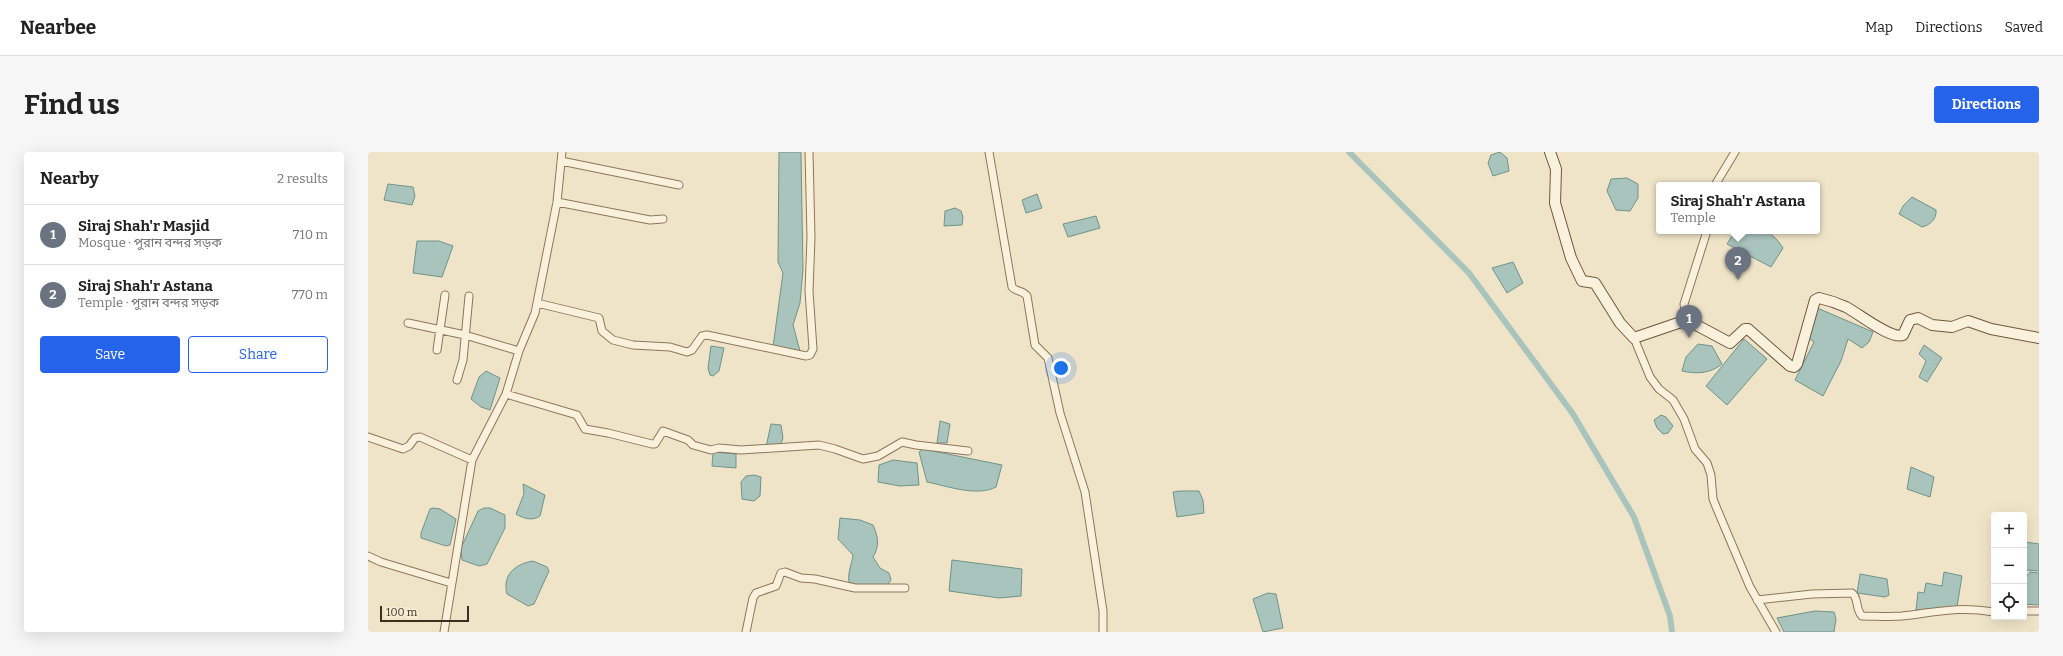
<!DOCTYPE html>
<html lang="en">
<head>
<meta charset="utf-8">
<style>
  :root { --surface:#fff; --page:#f6f6f6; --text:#222; --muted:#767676; --line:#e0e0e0; --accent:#2563eb }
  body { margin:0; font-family:Bitter,"Noto Sans Bengali",serif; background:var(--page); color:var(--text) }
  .controls { position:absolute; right:12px; bottom:12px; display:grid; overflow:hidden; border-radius:4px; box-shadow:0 4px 16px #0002 }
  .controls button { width:36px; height:36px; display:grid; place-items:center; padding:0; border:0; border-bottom:1px solid var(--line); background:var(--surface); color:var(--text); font:20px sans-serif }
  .scale { position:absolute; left:12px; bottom:10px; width:89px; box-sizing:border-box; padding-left:4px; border:2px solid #3d2e20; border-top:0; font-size:11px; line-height:14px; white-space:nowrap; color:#3d2e20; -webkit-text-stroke:3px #f7eed8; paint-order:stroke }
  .you { position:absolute; left:693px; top:216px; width:14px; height:14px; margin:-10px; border:3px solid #fff; border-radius:50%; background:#1a73e8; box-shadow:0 0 0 6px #1a73e833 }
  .badge { display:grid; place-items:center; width:26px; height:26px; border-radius:50%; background:var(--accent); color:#fff; font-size:13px; font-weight:700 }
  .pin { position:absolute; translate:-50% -33px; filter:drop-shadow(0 1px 2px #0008) }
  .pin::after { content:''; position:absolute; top:21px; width:14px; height:12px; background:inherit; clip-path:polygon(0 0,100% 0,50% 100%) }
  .popup { position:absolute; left:1288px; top:30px; width:164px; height:52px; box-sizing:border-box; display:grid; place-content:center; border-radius:4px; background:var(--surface); filter:drop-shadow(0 1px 3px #0005); font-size:13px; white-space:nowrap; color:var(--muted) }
  .popup b { font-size:15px; color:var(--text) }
  .popup::after { content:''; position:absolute; left:50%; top:100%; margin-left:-8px; border:8px solid transparent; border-top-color:var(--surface) }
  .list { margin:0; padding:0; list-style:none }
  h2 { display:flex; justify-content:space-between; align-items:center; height:52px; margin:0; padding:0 16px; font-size:17px }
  h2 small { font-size:13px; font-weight:400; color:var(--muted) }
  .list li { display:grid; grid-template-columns:26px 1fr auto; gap:12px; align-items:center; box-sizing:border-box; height:60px; padding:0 16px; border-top:1px solid var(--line) }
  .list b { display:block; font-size:15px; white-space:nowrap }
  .list p { margin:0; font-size:13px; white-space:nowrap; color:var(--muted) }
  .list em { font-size:13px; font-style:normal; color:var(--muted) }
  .actions { display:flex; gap:8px; padding:12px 16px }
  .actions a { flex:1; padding:9px 0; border:1px solid var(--accent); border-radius:4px; text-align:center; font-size:14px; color:var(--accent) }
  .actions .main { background:var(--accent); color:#fff }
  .icon { flex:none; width:22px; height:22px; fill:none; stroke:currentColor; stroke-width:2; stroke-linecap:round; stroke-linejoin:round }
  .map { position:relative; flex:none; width:1671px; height:480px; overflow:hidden; border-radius:4px }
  header { display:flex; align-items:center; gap:24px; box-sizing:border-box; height:56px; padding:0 20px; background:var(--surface); border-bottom:1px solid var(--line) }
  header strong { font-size:19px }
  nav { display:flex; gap:22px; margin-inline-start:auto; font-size:14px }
  .intro { display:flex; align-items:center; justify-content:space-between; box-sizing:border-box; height:96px; padding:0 24px }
  h1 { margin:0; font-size:28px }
  .button { padding:10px 18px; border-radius:4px; background:var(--accent); color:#fff; font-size:14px; font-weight:700 }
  main { display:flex; gap:24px; padding:0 24px }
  aside { flex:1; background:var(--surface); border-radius:4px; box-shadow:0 4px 16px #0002 }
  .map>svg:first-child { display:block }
</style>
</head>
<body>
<header>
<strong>Nearbee</strong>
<nav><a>Map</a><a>Directions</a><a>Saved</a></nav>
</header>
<div class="intro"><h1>Find us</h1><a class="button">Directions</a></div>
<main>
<aside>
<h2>Nearby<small>2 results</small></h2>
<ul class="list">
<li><span class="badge" style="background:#6b7280">1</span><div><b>Siraj Shah'r Masjid</b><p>Mosque · পুরান বন্দর সড়ক</p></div><em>710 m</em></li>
<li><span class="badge" style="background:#6b7280">2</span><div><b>Siraj Shah'r Astana</b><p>Temple · পুরান বন্দর সড়ক</p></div><em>770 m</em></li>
</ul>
<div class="actions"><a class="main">Save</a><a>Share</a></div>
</aside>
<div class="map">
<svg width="1671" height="480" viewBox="0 0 1671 480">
  <rect width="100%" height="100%" fill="#f0e4c8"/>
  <path fill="#a9c4bc" stroke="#6f938a" d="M411,0H433L435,117L432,151L425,173L432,199L405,195L415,121L410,110Z
    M1132,0L1139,6L1141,19L1125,24L1120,11L1123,3Z
    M1259,26L1270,32V46L1262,59L1248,58L1239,39L1243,27Z
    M20,32L45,35L47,44L44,53L16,48Z
    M669,42L674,56L658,61L654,48Z
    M1544,45L1568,58C1569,67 1562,73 1554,75L1531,62L1535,54Z
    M587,56L593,59L595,65L594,73L576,74L577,59Z
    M728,64L732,76L700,85L695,72Z
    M1367,79C1392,79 1400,73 1415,96L1403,115L1359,92Z
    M49,89H71L85,94L74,125L45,121Z
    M1145,110L1155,131L1139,141L1124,116Z
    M1447,155L1505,180L1501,190L1494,196L1480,187L1473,209L1455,244L1427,228L1446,190L1439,185Z
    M1376,187L1399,207L1359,253L1338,234Z
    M1330,192L1344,194L1354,212C1342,222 1328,222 1314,219L1318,205Z
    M1556,193L1574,206L1559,230L1551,225L1558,209L1551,202Z
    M343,194L356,196L351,219L345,224L342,223L340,216Z
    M118,219L132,226L122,258L113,255L103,247L111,225Z
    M1293,263L1298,265L1305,274L1300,281L1295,282L1289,276L1286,268Z
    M572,269L582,272L579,291H569Z
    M403,272L413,273L415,286L412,294L398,295Z
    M555,297L634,313L628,335C609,345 579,334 559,330L551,300Z
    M345,300L368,302V316L344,314Z
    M525,308L549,311L551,333L532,334L510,330L511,313Z
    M1543,315L1566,325L1562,345L1539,337Z
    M386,323L393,325L392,344L386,349L374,347L373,330L378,324Z
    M155,332L177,343L172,364C165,369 156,367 148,362L156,342Z
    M812,339H831L835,348L836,361L809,365L805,340Z
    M65,356L72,357L88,367L82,393L78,394L53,386V381L62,357Z
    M116,356H122L137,363V376L119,412L111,414L94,408L93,396L110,359Z
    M472,366L492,368L505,373C510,384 512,394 505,405L512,416L521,421L523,428L518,435L482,433C478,424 484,412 485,403L470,387Z
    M1657,390L1671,392V419L1658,418Z
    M584,408L654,417L653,444L631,446L581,439Z
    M165,409L179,415L181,419L166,452L160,454L139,442C134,423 147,412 165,409Z
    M1576,420L1594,424L1589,455L1548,458L1550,440L1556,441L1558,431L1574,434Z
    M1662,420L1671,421V453L1656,452V427Z
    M1492,422L1519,427L1521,443L1517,445L1489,441Z
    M900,441L908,442L915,476L895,480L885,447Z
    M1447,459L1466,460L1468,467L1466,480H1416L1409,466Z"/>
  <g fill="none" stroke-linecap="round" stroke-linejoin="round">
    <path stroke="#a9c4bc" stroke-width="6" d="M981,0L1101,121L1205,262L1266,365L1302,464L1304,480"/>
    <defs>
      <path id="street" d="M621,0L644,135C648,140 655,138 659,144L667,193L680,206L692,261L717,340L735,459V480
        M193,9L311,33
        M1347,33L1367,0
        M189,50L282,68L295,67
        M169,151L231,166L234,179L245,188L265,193L302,195L319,200L324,198L334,184L339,183L438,204L442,203L445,197L441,139L443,85L441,0
        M1319,168L1316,152L1339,79
        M40,171L97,183L151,199
        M1266,186L1282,225L1291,237L1305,248L1316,267L1327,297L1339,311L1343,323L1345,347L1349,357L1382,435L1408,480
        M69,198L77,143
        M89,228L95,208L101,144
        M138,242L209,263L217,277L240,281L284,292H287L295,279L320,288L325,293L343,298L351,296L373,298L451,293L467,297L495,307L510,304L534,290L548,293L600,299
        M0,285L35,297L41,294L47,286L52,285L104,308
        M0,404L13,410L83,431
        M1389,448L1444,442L1484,441C1491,446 1487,457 1494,464C1508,464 1521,465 1534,464C1569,460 1590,454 1626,460
        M1656,459H1671
        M76,480L104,308L138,242L151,199L167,161L189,50L194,0
        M378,480L385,446L388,441L408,434L413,421L417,420L433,426L447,427L487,436H537"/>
      <path id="secondary" d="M1182,0L1188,17L1187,51L1203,106L1214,129L1227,131L1252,171L1266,186L1319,168L1362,191L1377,177H1380L1422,214L1426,215L1429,212L1447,148L1451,146C1460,148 1469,151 1478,155C1490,161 1523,188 1535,183L1542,168L1550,166L1564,173L1584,175L1600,169L1623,177L1671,186"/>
    </defs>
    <use href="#street" stroke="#8d765c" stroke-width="9"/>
    <use href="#secondary" stroke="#6f573f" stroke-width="12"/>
    <use href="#street" stroke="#faf1dc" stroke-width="7"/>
    <use href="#secondary" stroke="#faf1dc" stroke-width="10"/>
  </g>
</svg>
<div class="controls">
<button>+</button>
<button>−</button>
<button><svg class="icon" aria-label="locate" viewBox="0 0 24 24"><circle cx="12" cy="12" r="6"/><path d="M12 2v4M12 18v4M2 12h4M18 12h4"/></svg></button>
</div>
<div class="scale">100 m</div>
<div class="you"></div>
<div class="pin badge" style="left:1321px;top:186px;background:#6b7280">1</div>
<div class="pin badge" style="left:1370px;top:128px;background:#6b7280">2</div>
<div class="popup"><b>Siraj Shah'r Astana</b>Temple</div>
</div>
</main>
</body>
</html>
